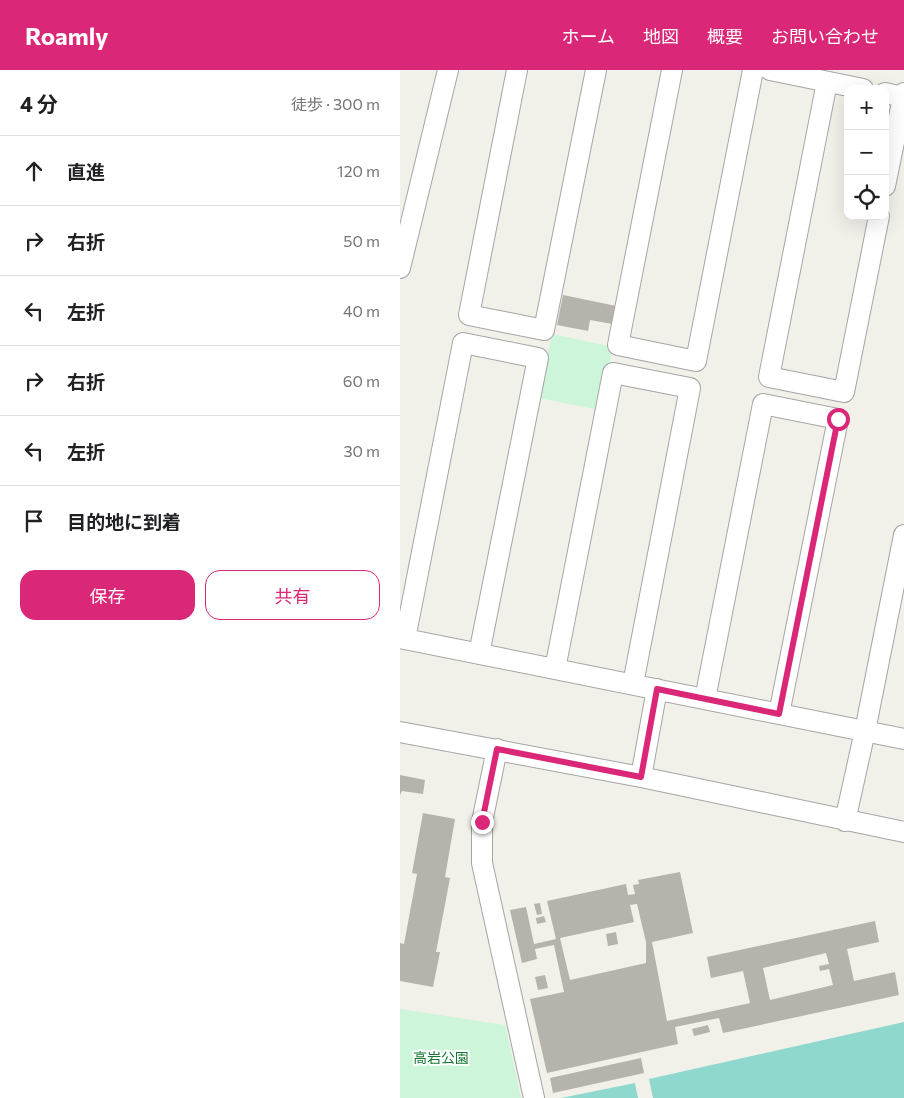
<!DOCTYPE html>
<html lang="ja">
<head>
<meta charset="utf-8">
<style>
  :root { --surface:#fff; --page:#f2f2f2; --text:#202124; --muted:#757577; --line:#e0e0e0; --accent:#db2777 }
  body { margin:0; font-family:Commissioner,"Noto Sans JP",sans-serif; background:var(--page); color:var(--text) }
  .controls { position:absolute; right:15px; top:15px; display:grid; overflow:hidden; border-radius:10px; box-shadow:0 5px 20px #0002 }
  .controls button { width:45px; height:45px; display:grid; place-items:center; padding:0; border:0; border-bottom:1px solid var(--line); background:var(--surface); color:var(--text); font:25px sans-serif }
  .stop { position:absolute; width:15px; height:15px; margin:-11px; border:4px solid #db2777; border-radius:50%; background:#fff }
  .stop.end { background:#db2777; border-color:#fff; box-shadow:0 1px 5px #0008 }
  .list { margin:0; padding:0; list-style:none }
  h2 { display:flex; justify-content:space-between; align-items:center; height:65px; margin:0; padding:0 20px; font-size:21px }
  h2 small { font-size:16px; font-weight:400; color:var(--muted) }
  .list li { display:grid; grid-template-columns:32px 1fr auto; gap:15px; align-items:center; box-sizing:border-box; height:70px; padding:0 20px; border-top:1px solid var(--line) }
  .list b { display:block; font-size:19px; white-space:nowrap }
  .list em { font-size:16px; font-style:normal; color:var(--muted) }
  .actions { display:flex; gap:10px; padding:15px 20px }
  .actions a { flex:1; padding:11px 0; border:1px solid var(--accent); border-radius:15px; text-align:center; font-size:18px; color:var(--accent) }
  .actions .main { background:var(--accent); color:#fff }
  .icon { flex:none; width:28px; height:28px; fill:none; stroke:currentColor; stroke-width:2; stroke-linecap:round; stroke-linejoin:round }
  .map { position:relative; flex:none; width:504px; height:1028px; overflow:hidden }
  header { display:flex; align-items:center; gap:30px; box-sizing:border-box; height:70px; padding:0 25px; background:var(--accent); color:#fff }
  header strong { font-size:24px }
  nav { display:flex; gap:28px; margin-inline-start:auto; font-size:18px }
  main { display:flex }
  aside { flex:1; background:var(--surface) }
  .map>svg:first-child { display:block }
</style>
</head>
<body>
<header>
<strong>Roamly</strong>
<nav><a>ホーム</a><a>地図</a><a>概要</a><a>お問い合わせ</a></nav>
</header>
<main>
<aside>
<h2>4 分<small>徒歩 · 300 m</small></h2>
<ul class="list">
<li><svg class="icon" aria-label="ahead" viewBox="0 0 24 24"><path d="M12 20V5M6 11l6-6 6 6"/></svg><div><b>直進</b></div><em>120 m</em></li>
<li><svg class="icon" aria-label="right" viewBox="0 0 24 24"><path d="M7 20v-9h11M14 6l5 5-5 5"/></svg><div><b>右折</b></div><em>50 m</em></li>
<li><svg class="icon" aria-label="left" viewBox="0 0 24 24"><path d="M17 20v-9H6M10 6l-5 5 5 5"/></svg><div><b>左折</b></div><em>40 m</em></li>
<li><svg class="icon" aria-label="right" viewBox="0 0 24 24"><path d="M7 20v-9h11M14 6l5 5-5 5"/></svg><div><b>右折</b></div><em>60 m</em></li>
<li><svg class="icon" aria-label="left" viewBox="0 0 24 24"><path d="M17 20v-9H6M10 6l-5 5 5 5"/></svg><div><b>左折</b></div><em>30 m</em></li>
<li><svg class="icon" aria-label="arrive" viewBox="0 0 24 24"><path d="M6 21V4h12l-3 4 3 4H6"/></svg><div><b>目的地に到着</b></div></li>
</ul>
<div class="actions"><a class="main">保存</a><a>共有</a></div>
</aside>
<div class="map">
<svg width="504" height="1028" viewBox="0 0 504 1028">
  <rect width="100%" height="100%" fill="#f1f0e9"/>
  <path fill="#ccf5d9" d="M152,264L213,277L200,340L139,328Z
    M0,939L105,955L121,1028H0Z"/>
  <path fill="#8fd8cd" d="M504,952V1028H253L249,1009Z
    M235,1013L238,1028H161Z"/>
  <path fill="#b6b3ac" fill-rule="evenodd" d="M163,225L221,237L218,255L190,250L188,261L157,255Z
    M0,705L25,710L23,724L2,721L0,725Z
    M23,743L55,749L45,807L50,808L36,882H40L33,917L0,911V873L4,874L17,804L12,803Z
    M280,802L293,863L252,872L267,951L350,933L343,901L311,908L307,887L475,851L479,872L447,879L454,911L495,902L499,925L323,963L319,948L275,957L278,974L147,1003L130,929L164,922L154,875L135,879L137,889L122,893L110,840L126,837L134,874L156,869L147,831L226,814L228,825L235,824L233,815L239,814L238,810ZM237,834L246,872V893L170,910L160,868L234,852L230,835ZM426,883L429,894L419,896L420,901L429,899L433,915L370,930L363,898Z
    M140,833L142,844L137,845L134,834Z
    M144,846L146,852L137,854L136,848Z
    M216,862L218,874L208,876L206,864Z
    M145,905L148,918L138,920L135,907Z
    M308,955L310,962L294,966L292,959Z
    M241,988L244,1003L153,1023L150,1008Z"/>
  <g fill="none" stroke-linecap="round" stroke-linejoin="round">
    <defs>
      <path id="minor" d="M117,0L69,245L144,260L196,0
        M272,0L218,275L296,291L353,0
        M370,0L463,19
        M427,12L369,307L444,322L479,146
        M485,23L503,27
        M485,116L504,23
        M0,198L48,0
        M0,568L504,669
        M5,569L63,273L138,288L79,584
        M155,599L213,303L290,318L233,614
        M305,629L363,334L438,349L379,644
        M0,662L241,707L504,762
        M97,679L82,752V793L134,1028
        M241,707L257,619
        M445,751L465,661L504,465"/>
    </defs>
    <use href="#minor" stroke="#a5a5a5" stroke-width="22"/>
    <use href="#minor" stroke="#fff" stroke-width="20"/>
  </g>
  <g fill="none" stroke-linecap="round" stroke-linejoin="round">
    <path stroke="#db2777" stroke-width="6" d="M82,752L97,679L241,707L257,619L379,644L438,349"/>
  </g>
  <g text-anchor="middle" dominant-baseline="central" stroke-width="4" stroke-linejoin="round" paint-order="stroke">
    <g font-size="14" fill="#167835" stroke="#fff">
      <text x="41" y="987">高岩公園</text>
    </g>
  </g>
</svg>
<div class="controls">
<button>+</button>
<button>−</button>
<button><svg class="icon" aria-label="locate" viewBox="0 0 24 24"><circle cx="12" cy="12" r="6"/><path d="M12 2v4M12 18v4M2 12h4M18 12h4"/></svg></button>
</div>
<div class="stop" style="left:438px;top:349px"></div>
<div class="stop end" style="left:82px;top:752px"></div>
</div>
</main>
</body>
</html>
